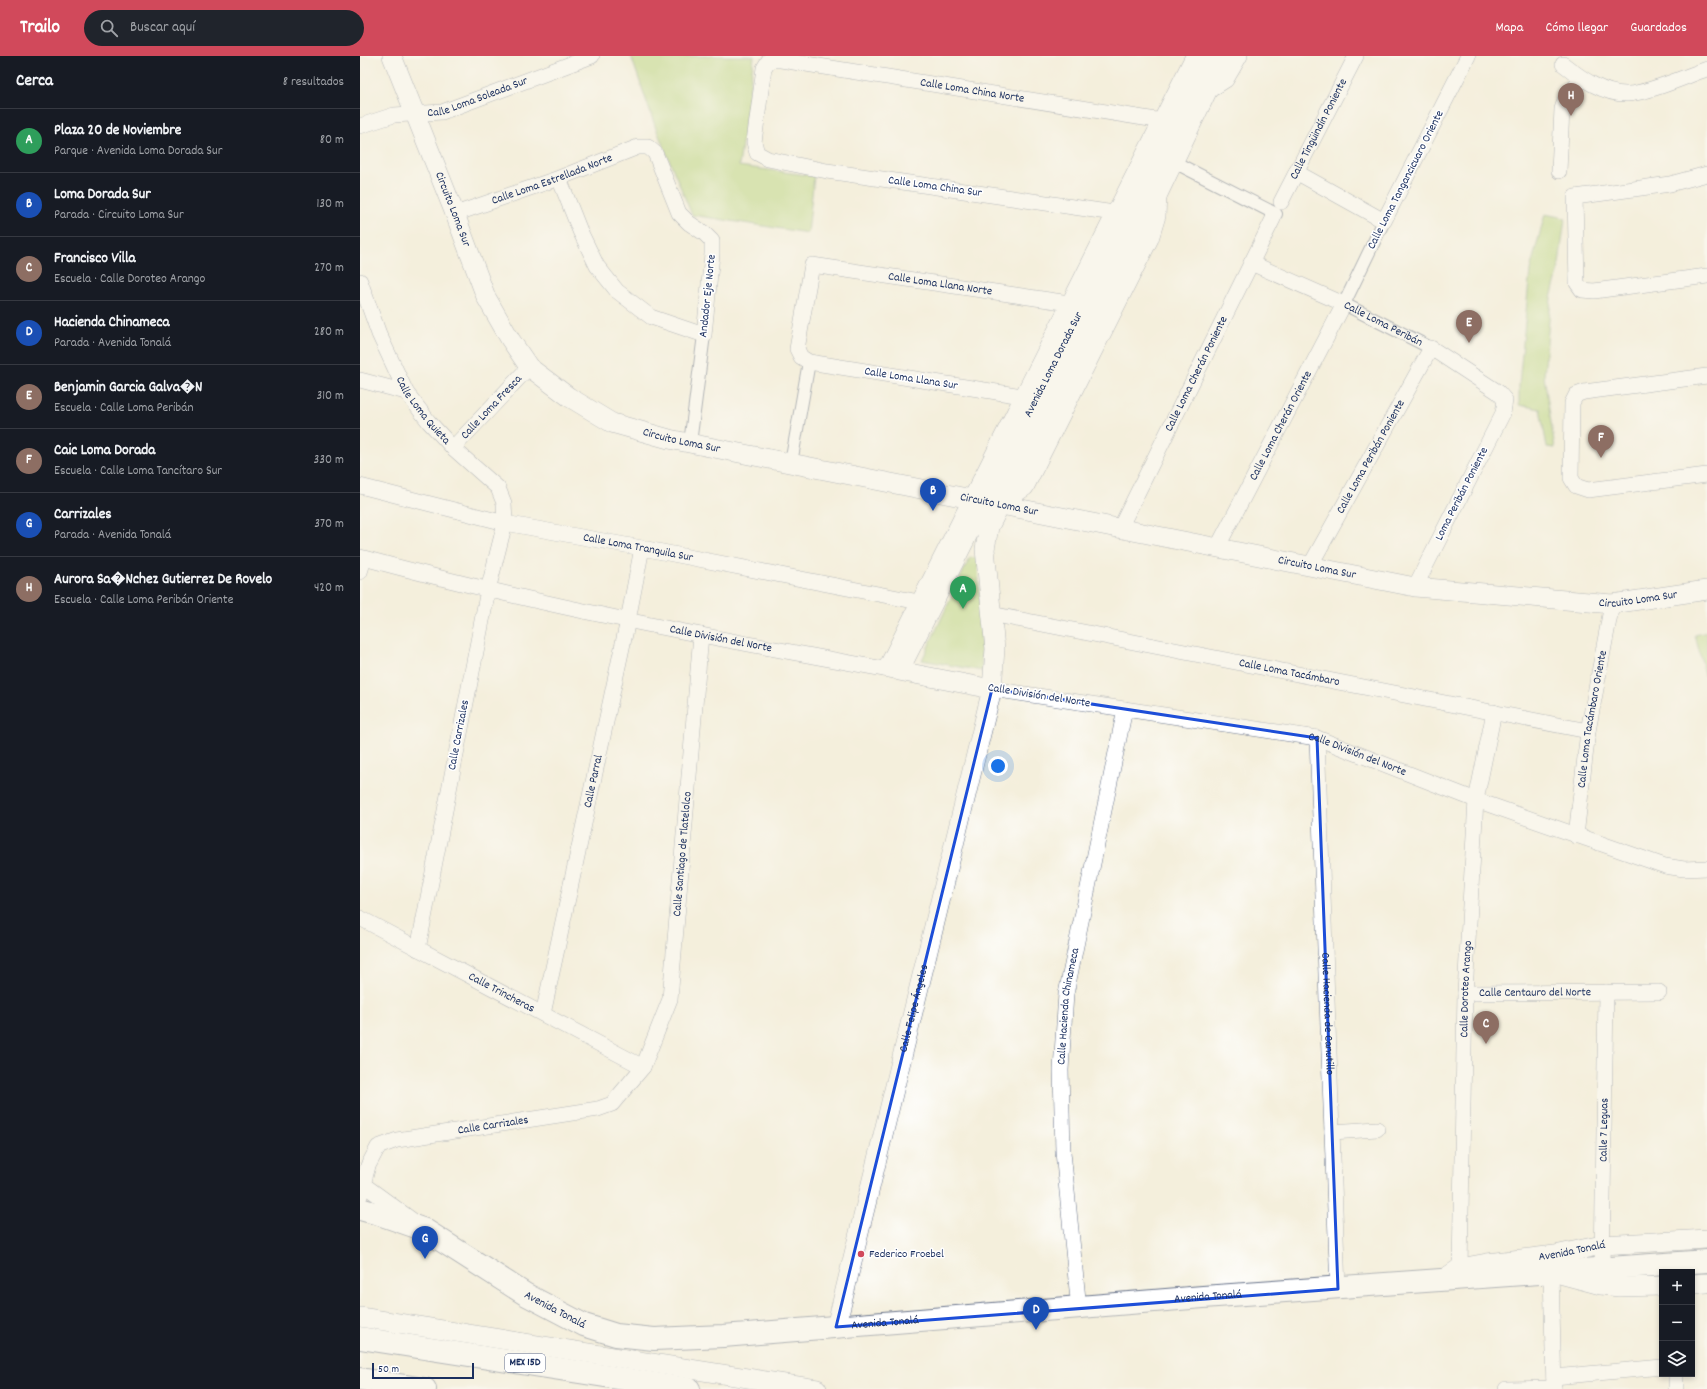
<!DOCTYPE html>
<html lang="es">
<head>
<meta charset="utf-8">
<style>
  :root { --surface:#171b24; --page:#20242c; --text:#f1f3f6; --muted:#9ea1a6; --line:#363941; --accent:#d1495b }
  body { margin:0; font-family:Dekko,sans-serif; background:var(--page); color:var(--text) }
  .controls { position:absolute; right:12px; bottom:12px; display:grid; overflow:hidden; border-radius:0px; box-shadow:0 2px 6px #0003 }
  .controls button { width:36px; height:36px; display:grid; place-items:center; padding:0; border:0; border-bottom:1px solid var(--line); background:var(--surface); color:var(--text); font:20px sans-serif }
  .scale { position:absolute; left:12px; bottom:10px; width:102px; box-sizing:border-box; padding-left:4px; border:2px solid #1b2f5e; border-top:0; font-size:11px; line-height:14px; white-space:nowrap; color:#1b2f5e; -webkit-text-stroke:3px #fff; paint-order:stroke }
  .you { position:absolute; left:638px; top:710px; width:14px; height:14px; margin:-10px; border:3px solid #fff; border-radius:50%; background:#1a73e8; box-shadow:0 0 0 6px #1a73e833 }
  .badge { display:grid; place-items:center; width:26px; height:26px; border-radius:50%; background:var(--accent); color:#fff; font-size:13px; font-weight:700 }
  .pin { position:absolute; translate:-50% -33px; filter:drop-shadow(0 1px 2px #0008) }
  .pin::after { content:''; position:absolute; top:21px; width:14px; height:12px; background:inherit; clip-path:polygon(0 0,100% 0,50% 100%) }
  .list { margin:0; padding:0; list-style:none }
  h2 { display:flex; justify-content:space-between; align-items:center; height:52px; margin:0; padding:0 16px; font-size:17px }
  h2 small { font-size:13px; font-weight:400; color:var(--muted) }
  .list li { display:grid; grid-template-columns:26px 1fr auto; gap:12px; align-items:center; box-sizing:border-box; height:64px; padding:0 16px; border-top:1px solid var(--line) }
  .list b { display:block; font-size:15px; white-space:nowrap }
  .list p { margin:0; font-size:13px; white-space:nowrap; color:var(--muted) }
  .list em { font-size:13px; font-style:normal; color:var(--muted) }
  .icon { flex:none; width:22px; height:22px; fill:none; stroke:currentColor; stroke-width:2; stroke-linecap:round; stroke-linejoin:round }
  .map { position:relative; flex:none; width:1347px; height:1333px; overflow:hidden }
  header { display:flex; align-items:center; gap:24px; box-sizing:border-box; height:56px; padding:0 20px; background:var(--accent); color:#fff }
  header strong { font-size:19px }
  nav { display:flex; gap:22px; margin-inline-start:auto; font-size:14px }
  .search { width:280px; height:36px; background:var(--page); display:flex; align-items:center; gap:10px; box-sizing:border-box; padding:0 14px; border-radius:22px; color:var(--muted); font-size:15px }
  main { display:flex }
  aside { flex:1; background:var(--surface) }
  .map>svg:first-child { display:block }
</style>
</head>
<body>
<header>
<strong>Trailo</strong>
<div class="search"><svg class="icon" aria-label="search" viewBox="0 0 24 24"><circle cx="10" cy="10" r="6"/><path d="M15 15l6 6"/></svg>Buscar aquí</div>
<nav><a>Mapa</a><a>Cómo llegar</a><a>Guardados</a></nav>
</header>
<main>
<aside>
<h2>Cerca<small>8 resultados</small></h2>
<ul class="list">
<li><span class="badge" style="background:#2e9e5b">A</span><div><b>Plaza 20 de Noviembre</b><p>Parque · Avenida Loma Dorada Sur</p></div><em>80 m</em></li>
<li><span class="badge" style="background:#1a4fb4">B</span><div><b>Loma Dorada Sur</b><p>Parada · Circuito Loma Sur</p></div><em>130 m</em></li>
<li><span class="badge" style="background:#8d6e63">C</span><div><b>Francisco Villa</b><p>Escuela · Calle Doroteo Arango</p></div><em>270 m</em></li>
<li><span class="badge" style="background:#1a4fb4">D</span><div><b>Hacienda Chinameca</b><p>Parada · Avenida Tonalá</p></div><em>280 m</em></li>
<li><span class="badge" style="background:#8d6e63">E</span><div><b>Benjamin Garcia Galva�N</b><p>Escuela · Calle Loma Peribán</p></div><em>310 m</em></li>
<li><span class="badge" style="background:#8d6e63">F</span><div><b>Caic Loma Dorada</b><p>Escuela · Calle Loma Tancítaro Sur</p></div><em>330 m</em></li>
<li><span class="badge" style="background:#1a4fb4">G</span><div><b>Carrizales</b><p>Parada · Avenida Tonalá</p></div><em>370 m</em></li>
<li><span class="badge" style="background:#8d6e63">H</span><div><b>Aurora Sa�Nchez Gutierrez De Rovelo</b><p>Escuela · Calle Loma Peribán Oriente</p></div><em>420 m</em></li>
</ul>
</aside>
<div class="map">
<svg width="1347" height="1333" viewBox="0 0 1347 1333">
  <rect width="100%" height="100%" fill="#fff"/>
  <filter id="ink" filterUnits="userSpaceOnUse"><feTurbulence type="fractalNoise" baseFrequency=".025" numOctaves="2"/><feDisplacementMap in="SourceGraphic" scale="8" xChannelSelector="R" yChannelSelector="G"/><feConvolveMatrix kernelMatrix="1 2 1 2 8 2 1 2 1" color-interpolation-filters="sRGB"/></filter>
  <filter id="wash" filterUnits="userSpaceOnUse"><feTurbulence type="fractalNoise" baseFrequency=".012" numOctaves="4" result="noise"/><feDisplacementMap in="SourceGraphic" scale="16" xChannelSelector="R" yChannelSelector="G"/><feGaussianBlur stdDeviation="0.9" result="paint"/><feColorMatrix in="noise" values="0 0 0 0 0 0 0 0 0 0 0 0 0 0 0 0 0 1.4 0 .05"/><feComposite in="paint" operator="in"/></filter>
  <g filter="url(#wash)">
    <rect width="100%" height="100%" fill="#f4efdc"/>
    <path fill="#b5d47b" stroke="#68826c" d="M271,0H394L379,110L454,120L448,177L332,159L295,70Z
      M1185,158L1205,162L1198,216L1191,242L1184,320L1195,392L1187,391L1180,353L1159,349V329L1170,214Z
      M610,501L618,503L622,615L562,604Z
      M1347,576V626L1335,579Z"/>
  </g>
  <g filter="url(#ink)">
    <g fill="none" stroke-linecap="round" stroke-linejoin="round">
      <defs>
        <g id="pedestrian">
          <path d="M814,106L916,158"/>
          <path id="s1" d="M1024,165L984,248L1071,292"/>
          <path d="M330,387L344,279"/>
          <path d="M431,407L449,306"/>
        </g>
        <g id="minor">
          <path d="M1203,8C1221,22 1244,39 1268,38C1289,37 1326,20 1347,13"/>
          <path d="M847,36L866,24L880,0"/>
          <path id="s2" d="M0,70L34,59L82,56L232,0"/>
          <path d="M1199,115L1202,53L1206,41L1222,23"/>
          <path d="M936,116L1024,165L1108,0"/>
          <path d="M1347,118L1310,128L1215,141L1217,227L1222,234L1234,235L1347,220"/>
          <path id="s3" d="M921,146L996,0"/>
          <path id="s4" d="M754,157L467,115L408,103L397,97L394,86L404,12L409,4H421L815,67"/>
          <path id="s5" d="M95,158L199,122L278,91H288L295,97L319,157L329,167L344,177L352,185V198L344,279L291,261L257,235L237,210L220,175L199,122"/>
          <path id="s6" d="M0,225L19,278L46,336L69,366L93,392L138,432L144,447L145,467L128,534L58,893"/>
          <path d="M1347,320L1224,336L1216,339L1212,347L1211,422L1216,430L1228,434L1347,419"/>
          <path d="M0,324L46,336"/>
          <path id="s7" d="M662,340L449,306L441,301L437,293L452,209L709,247"/>
          <path id="s8" d="M93,392L169,311"/>
          <path id="s9" d="M0,430L145,467L282,492L559,546"/>
          <path d="M641,449L666,432L791,183L798,160L799,138"/>
          <path id="s10" d="M760,472L913,163"/>
          <path id="s11" d="M857,492L984,248L891,207"/>
          <path id="s12" d="M0,501C176,549 356,583 535,615"/>
          <path id="s13" d="M950,510L1071,292L1138,336L1145,344L1143,357L1055,531"/>
          <path d="M0,516L4,503"/>
          <path id="s14" d="M631,558L1228,675"/>
          <path d="M525,613L833,0"/>
          <path id="s15" d="M632,633L957,682L1116,744L1305,810L1324,813L1347,812"/>
          <path id="s16" d="M957,682L978,1233"/>
          <path id="s17" d="M1216,780L1228,675L1252,548"/>
          <path id="s18" d="M0,862L283,1011"/>
          <path id="s19" d="M1105,937L1299,936"/>
          <path id="s20" d="M183,958L268,564L282,492"/>
          <path d="M972,1076L1017,1073"/>
          <path d="M0,1126L52,1164"/>
          <path id="s21" d="M0,1140L8,1110L18,1091L37,1084L238,1053L252,1048L283,1011L310,943L341,579"/>
          <path id="s22" d="M1100,1212L1105,937L1116,744L1134,656"/>
          <path id="s23" d="M1242,1212L1246,936"/>
          <path d="M1191,1216L1194,1333"/>
          <path id="s24" d="M719,1253L703,1096L701,1014L706,938L765,653"/>
          <path d="M1316,1318V1333"/>
          <path d="M1194,1321L1302,1311"/>
          <path d="M1146,1333L1194,1332"/>
        </g>
        <g id="tertiary">
          <path id="s25" d="M32,0L95,158L126,241L150,283L169,311L209,341L252,367L309,383L1055,531L1252,548L1347,534"/>
          <path id="s26" d="M632,633L539,615L794,109L847,0"/>
          <path d="M1200,1218L1241,1229L1259,1231L1302,1230"/>
          <path id="s27" d="M1082,1224L1100,1212L1127,1207L1195,1199L1242,1189L1347,1183"/>
          <path d="M1332,1228L1347,1227"/>
          <path d="M0,1261L457,1333"/>
          <path id="s28" d="M476,1271L632,633L635,593L625,493L629,471L799,136L864,0"/>
        </g>
        <g id="primary">
          <path id="s29" d="M0,1153L22,1159L65,1174L165,1238L224,1269L256,1279L294,1283L363,1280L843,1241L1347,1205"/>
        </g>
        <path id="motorway" d="M0,1282L329,1333
          M0,1323L65,1333"/>
      </defs>
      <use href="#pedestrian" stroke="#67728a" stroke-width="14"/>
      <use href="#minor" stroke="#67728a" stroke-width="16"/>
      <use href="#tertiary" stroke="#67728a" stroke-width="20"/>
      <use href="#primary" stroke="#67728a" stroke-width="24"/>
      <use href="#motorway" stroke="#67728a" stroke-width="24"/>
      <use href="#pedestrian" stroke="#fff" stroke-width="12"/>
      <use href="#minor" stroke="#fff" stroke-width="15"/>
      <use href="#tertiary" stroke="#fff" stroke-width="19"/>
      <use href="#primary" stroke="#fff" stroke-width="22"/>
      <use href="#motorway" stroke="#fff" stroke-width="22"/>
    </g>
  </g>
  <path d="M0 0H1347V1333H0ZM632,633L957,682L978,1233L476,1271Z" fill="#f4efdc" fill-opacity=".55" fill-rule="evenodd"/>
  <path fill="none" stroke="#1d4ed8" stroke-width="3" stroke-linejoin="round" d="M632,633L957,682L978,1233L476,1271Z"/>
  <circle fill="#d1495b" stroke="#fff" stroke-width="1.5" cx="501" cy="1198" r="4"/>
  <g text-anchor="middle" dominant-baseline="central" stroke-width="3" stroke-linejoin="round" paint-order="stroke">
    <rect fill="#fff" stroke="#5f6d8e" stroke-width="1" x="145" y="1298" width="40" height="18" rx="3"/>
    <g font-size="11" font-weight="bold" fill="#1b2f5e">
      <text x="165" y="1307">MEX 15D</text>
    </g>
    <g font-size="12" fill="#1b2f5e" stroke="#fff">
      <text stroke="none"><textPath href="#s4" startOffset="664">Calle Loma China Norte</textPath></text>
      <text stroke="none"><textPath href="#s2" startOffset="122">Calle Loma Soleada Sur</textPath></text>
      <text stroke="none"><textPath href="#s3" startOffset="82">Calle Tingüindín Poniente</textPath></text>
      <text stroke="none"><textPath href="#s5" startOffset="103">Calle Loma Estrellada Norte</textPath></text>
      <text transform="translate(1046 124) rotate(-63)">Calle Loma Tangancicuaro Oriente</text>
      <text transform="translate(575 131) rotate(8)">Calle Loma China Sur</text>
      <text stroke="none"><textPath href="#s25" startOffset="165">Circuito Loma Sur</textPath></text>
      <text stroke="none"><textPath href="#s7" startOffset="449">Calle Loma Llana Norte</textPath></text>
      <text transform="translate(348 240) rotate(-84)">Andador Eje Norte</text>
      <text stroke="none"><textPath href="#s1" startOffset="136">Calle Loma Peribán</textPath></text>
      <text stroke="none"><textPath href="#s26" startOffset="438">Avenida Loma Dorada Sur</textPath></text>
      <text stroke="none"><textPath href="#s10" startOffset="172">Calle Loma Cherán Poniente</textPath></text>
      <text transform="translate(551 323) rotate(9)">Calle Loma Llana Sur</text>
      <text stroke="none"><textPath href="#s8" startOffset="56">Calle Loma Fresca</textPath></text>
      <text stroke="none"><textPath href="#s6" startOffset="145">Calle Loma Quieta</textPath></text>
      <text stroke="none"><textPath href="#s11" startOffset="138">Calle Loma Cherán Oriente</textPath></text>
      <text stroke="none"><textPath href="#s25" startOffset="513">Circuito Loma Sur</textPath></text>
      <text stroke="none"><textPath href="#s13" startOffset="125">Calle Loma Peribán Poniente</textPath></text>
      <text transform="translate(1102 438) rotate(-63)">Loma Peribán Poniente</text>
      <text stroke="none"><textPath href="#s25" startOffset="837">Circuito Loma Sur</textPath></text>
      <text stroke="none"><textPath href="#s9" startOffset="285">Calle Loma Tranquila Sur</textPath></text>
      <text stroke="none"><textPath href="#s25" startOffset="1161">Circuito Loma Sur</textPath></text>
      <text stroke="none"><textPath href="#s25" startOffset="1485">Circuito Loma Sur</textPath></text>
      <text stroke="none"><textPath href="#s12" startOffset="370">Calle División del Norte</textPath></text>
      <text stroke="none"><textPath href="#s14" startOffset="304">Calle Loma Tacámbaro</textPath></text>
      <text transform="translate(679 640) rotate(9)">Calle División del Norte</text>
      <text stroke="none"><textPath href="#s17" startOffset="118">Calle Loma Tacámbaro Oriente</textPath></text>
      <text transform="translate(99 679) rotate(-79)">Calle Carrizales</text>
      <text stroke="none"><textPath href="#s15" startOffset="372">Calle División del Norte</textPath></text>
      <text stroke="none"><textPath href="#s20" startOffset="238">Calle Parral</textPath></text>
      <text stroke="none"><textPath href="#s21" startOffset="558">Calle Santiago de Tlatelolco</textPath></text>
      <text stroke="none"><textPath href="#s22" startOffset="279">Calle Doroteo Arango</textPath></text>
      <text stroke="none"><textPath href="#s18" startOffset="160">Calle Trincheras</textPath></text>
      <text stroke="none"><textPath href="#s19" startOffset="70">Calle Centauro del Norte</textPath></text>
      <text stroke="none"><textPath href="#s24" startOffset="304">Calle Hacienda Chinameca</textPath></text>
      <text stroke="none"><textPath href="#s28" startOffset="328">Calle Felipe Ángeles</textPath></text>
      <text stroke="none"><textPath href="#s16" startOffset="276">Calle Hacienda de Canutillo</textPath></text>
      <text stroke="none"><textPath href="#s21" startOffset="170">Calle Carrizales</textPath></text>
      <text stroke="none"><textPath href="#s23" startOffset="138">Calle 7 Leguas</textPath></text>
      <text stroke="none"><textPath href="#s27" startOffset="135">Avenida Tonalá</textPath></text>
      <text stroke="none"><textPath href="#s29" startOffset="881">Avenida Tonalá</textPath></text>
      <text stroke="none"><textPath href="#s29" startOffset="221">Avenida Tonalá</textPath></text>
      <text stroke="none"><textPath href="#s29" startOffset="557">Avenida Tonalá</textPath></text>
    </g>
    <g font-size="12" fill="#1b2f5e" stroke="#fff" text-anchor="start">
      <text x="509" y="1198">Federico Froebel</text>
    </g>
  </g>
</svg>
<div class="controls">
<button>+</button>
<button>−</button>
<button><svg class="icon" aria-label="layers" viewBox="0 0 24 24"><path d="M12 4l9 5-9 5-9-5zM3 14l9 5 9-5"/></svg></button>
</div>
<div class="scale">50 m</div>
<div class="you"></div>
<div class="pin badge" style="left:603px;top:553px;background:#2e9e5b">A</div>
<div class="pin badge" style="left:573px;top:455px;background:#1a4fb4">B</div>
<div class="pin badge" style="left:1126px;top:988px;background:#8d6e63">C</div>
<div class="pin badge" style="left:676px;top:1274px;background:#1a4fb4">D</div>
<div class="pin badge" style="left:1109px;top:287px;background:#8d6e63">E</div>
<div class="pin badge" style="left:1241px;top:402px;background:#8d6e63">F</div>
<div class="pin badge" style="left:65px;top:1203px;background:#1a4fb4">G</div>
<div class="pin badge" style="left:1211px;top:60px;background:#8d6e63">H</div>
</div>
</main>
</body>
</html>
